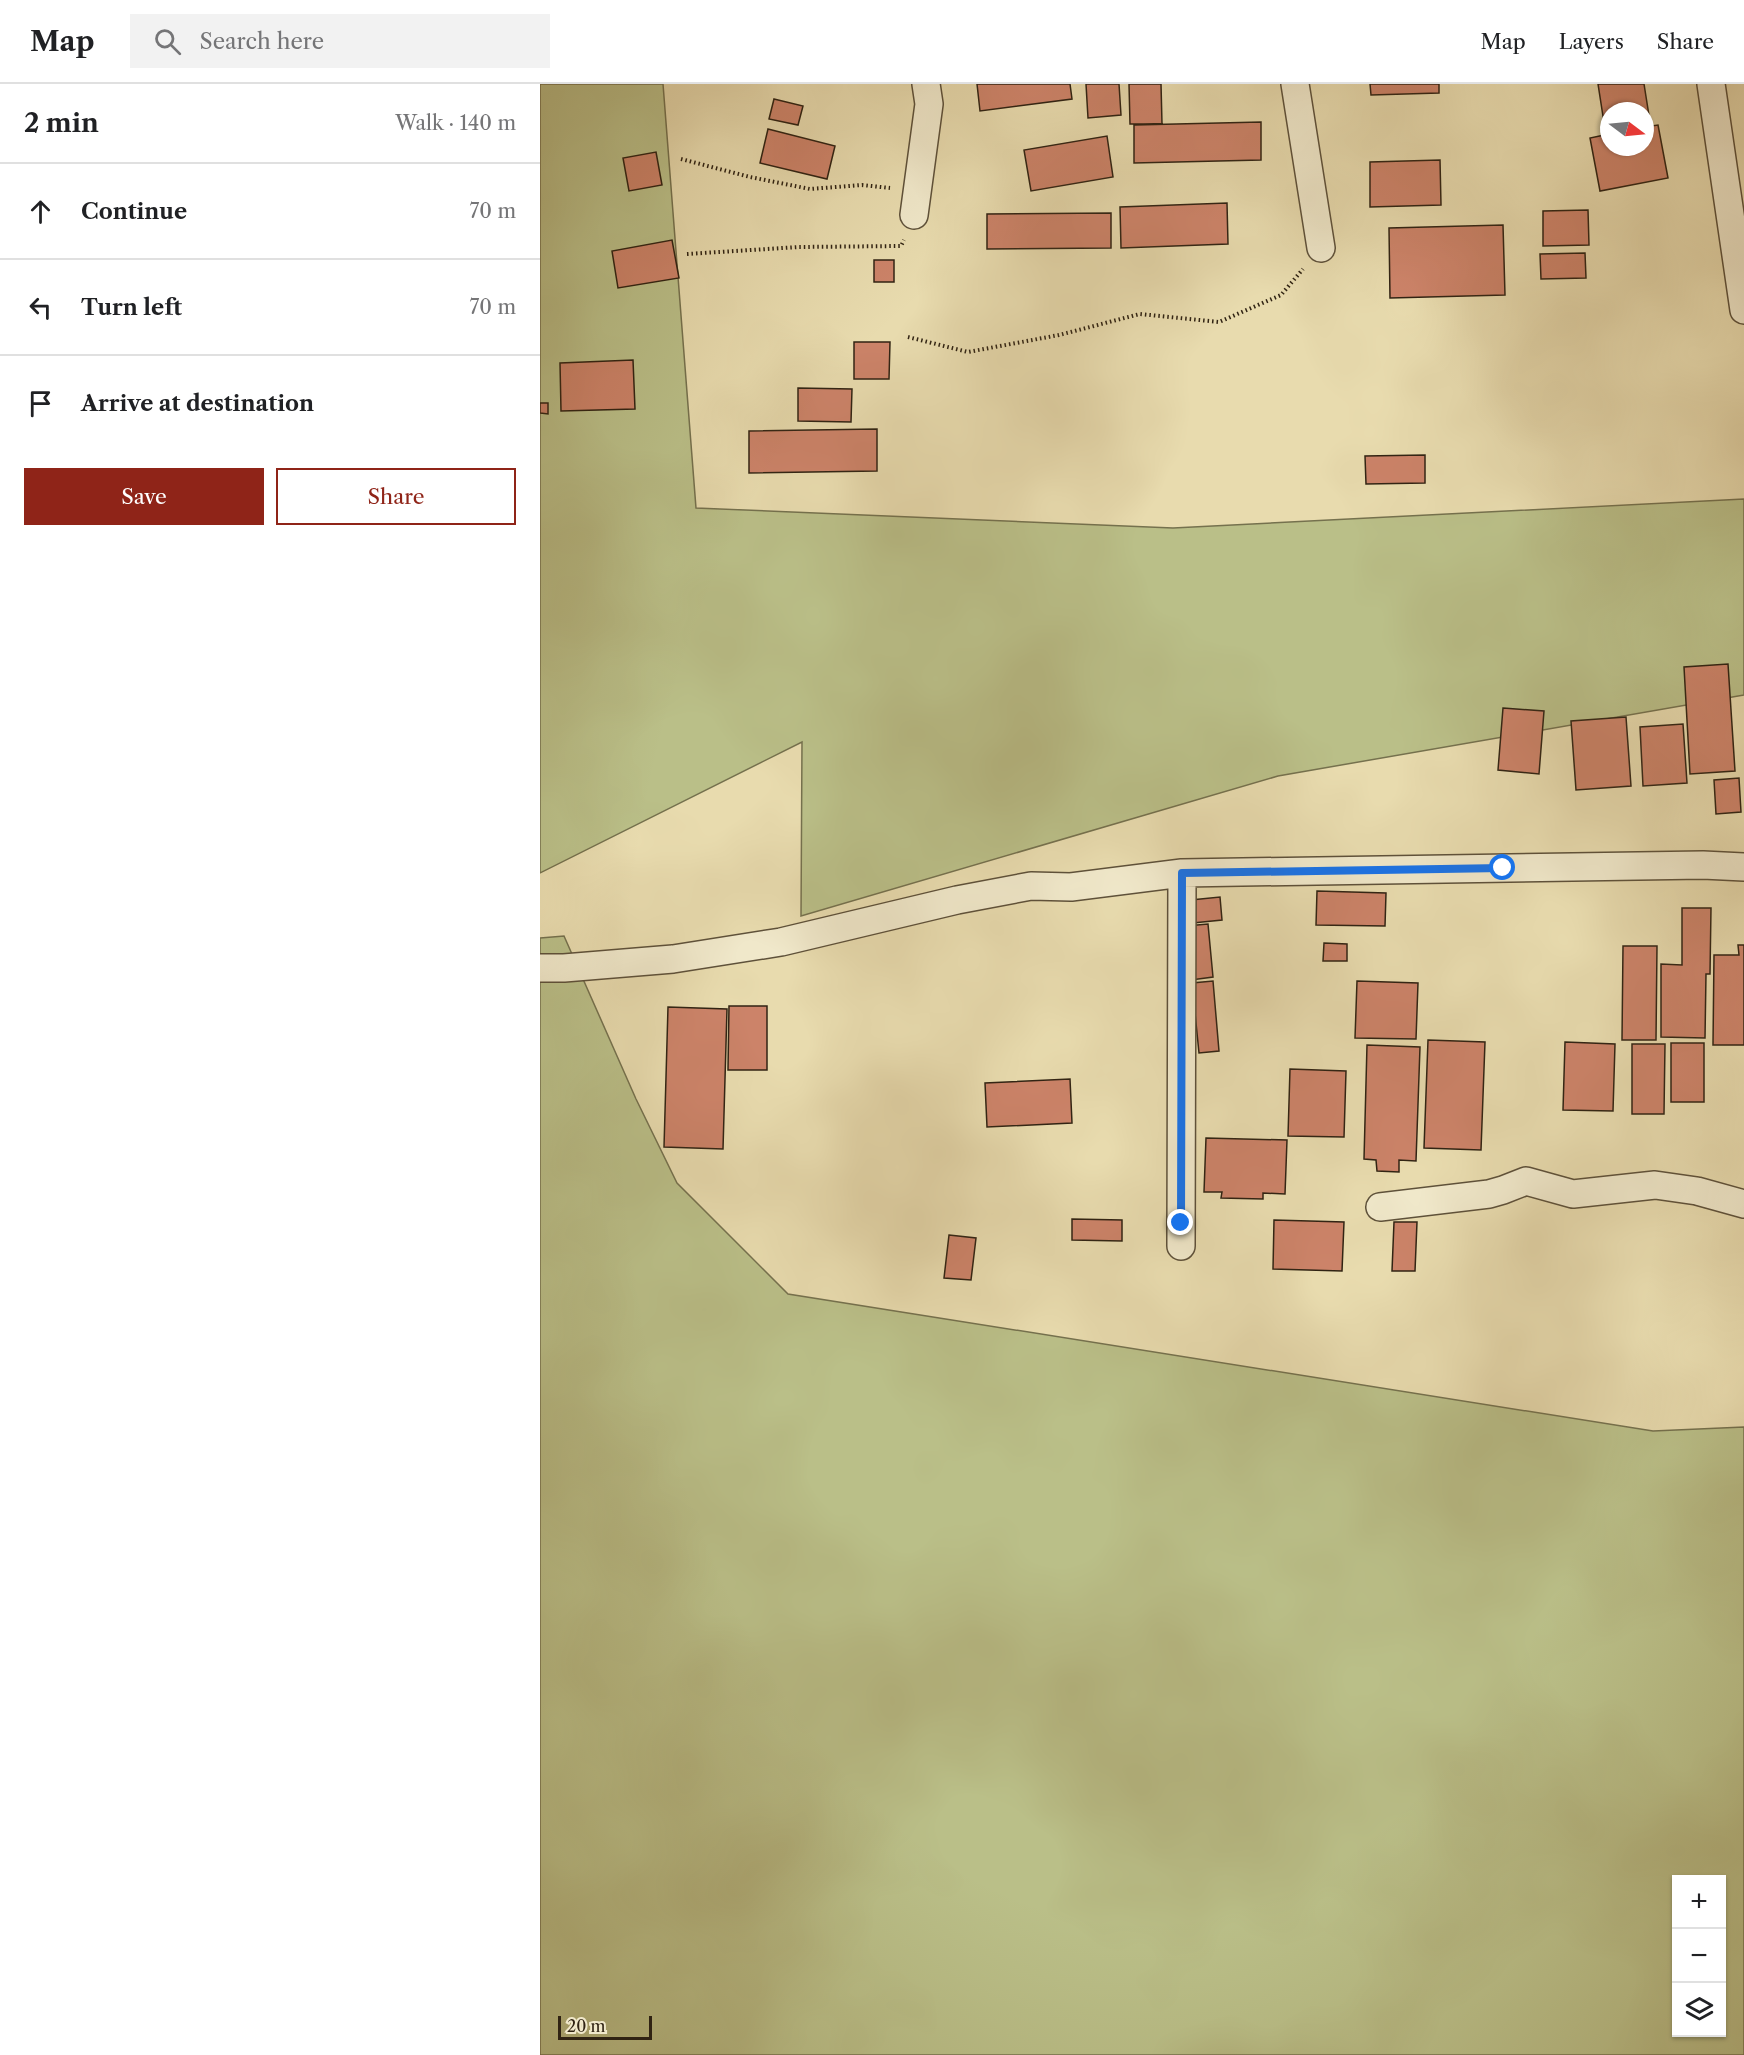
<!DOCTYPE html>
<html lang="en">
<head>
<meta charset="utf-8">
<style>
  :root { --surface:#fff; --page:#f2f2f2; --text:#202124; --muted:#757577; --line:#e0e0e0; --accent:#8f2418 }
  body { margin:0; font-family:"Libre Caslon Text",serif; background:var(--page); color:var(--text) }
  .controls { position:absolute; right:18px; bottom:18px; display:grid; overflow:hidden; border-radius:0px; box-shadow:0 2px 4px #0004 }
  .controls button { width:54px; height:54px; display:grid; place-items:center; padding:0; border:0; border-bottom:2px solid var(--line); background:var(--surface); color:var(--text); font:30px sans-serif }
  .compass { position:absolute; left:1060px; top:18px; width:54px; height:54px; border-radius:50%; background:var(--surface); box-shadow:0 2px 4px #0004; rotate:106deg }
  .scale { position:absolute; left:18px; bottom:15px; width:94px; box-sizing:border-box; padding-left:6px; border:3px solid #302313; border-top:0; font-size:16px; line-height:21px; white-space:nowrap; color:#302313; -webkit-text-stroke:4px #f0e8ca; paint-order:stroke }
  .stop { position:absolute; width:18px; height:18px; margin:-14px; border:4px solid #1a73e8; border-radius:50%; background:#fff }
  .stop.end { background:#1a73e8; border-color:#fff; box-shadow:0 2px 6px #0008 }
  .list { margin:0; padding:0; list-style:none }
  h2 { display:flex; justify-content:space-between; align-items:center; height:78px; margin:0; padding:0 24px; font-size:26px }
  h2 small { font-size:20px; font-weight:400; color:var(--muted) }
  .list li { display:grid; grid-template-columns:39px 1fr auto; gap:18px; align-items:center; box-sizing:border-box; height:96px; padding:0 24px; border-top:2px solid var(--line) }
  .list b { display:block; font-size:22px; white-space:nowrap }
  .list em { font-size:20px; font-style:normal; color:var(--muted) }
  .actions { display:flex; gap:12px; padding:18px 24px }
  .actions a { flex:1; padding:14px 0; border:2px solid var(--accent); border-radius:0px; text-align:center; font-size:21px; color:var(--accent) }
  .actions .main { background:var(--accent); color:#fff }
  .icon { flex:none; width:33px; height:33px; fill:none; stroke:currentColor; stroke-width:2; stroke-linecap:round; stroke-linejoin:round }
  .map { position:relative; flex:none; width:1204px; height:1971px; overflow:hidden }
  header { display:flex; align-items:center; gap:36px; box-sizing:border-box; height:84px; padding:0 30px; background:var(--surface); border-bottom:2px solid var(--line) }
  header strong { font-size:28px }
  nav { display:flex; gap:33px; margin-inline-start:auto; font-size:21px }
  .search { width:420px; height:54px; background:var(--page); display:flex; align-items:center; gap:15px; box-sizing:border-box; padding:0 21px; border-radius:0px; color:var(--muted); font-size:22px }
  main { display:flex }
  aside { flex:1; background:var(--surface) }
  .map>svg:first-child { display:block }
</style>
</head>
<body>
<header>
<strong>Map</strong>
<div class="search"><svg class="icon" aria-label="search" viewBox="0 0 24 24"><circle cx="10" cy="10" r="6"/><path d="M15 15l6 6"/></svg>Search here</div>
<nav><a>Map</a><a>Layers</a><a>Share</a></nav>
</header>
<main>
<aside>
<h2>2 min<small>Walk · 140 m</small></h2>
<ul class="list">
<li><svg class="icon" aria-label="ahead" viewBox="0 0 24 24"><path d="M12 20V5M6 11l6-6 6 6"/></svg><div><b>Continue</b></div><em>70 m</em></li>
<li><svg class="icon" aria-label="left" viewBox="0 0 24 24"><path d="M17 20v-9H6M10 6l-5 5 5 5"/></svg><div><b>Turn left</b></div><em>70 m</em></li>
<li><svg class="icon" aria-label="arrive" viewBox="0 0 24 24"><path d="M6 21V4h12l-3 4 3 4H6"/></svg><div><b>Arrive at destination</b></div></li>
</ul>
<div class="actions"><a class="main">Save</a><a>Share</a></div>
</aside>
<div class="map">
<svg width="1204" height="1971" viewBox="0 0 1204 1971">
  <rect width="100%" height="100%" fill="#e8dbae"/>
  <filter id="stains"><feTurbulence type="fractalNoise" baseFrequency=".00333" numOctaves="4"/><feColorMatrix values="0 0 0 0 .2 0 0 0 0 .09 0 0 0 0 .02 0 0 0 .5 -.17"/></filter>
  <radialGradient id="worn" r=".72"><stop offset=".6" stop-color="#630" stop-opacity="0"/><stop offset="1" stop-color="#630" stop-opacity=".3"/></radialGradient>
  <path fill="#babf88" stroke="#75714e" stroke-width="1.5" fill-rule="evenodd" d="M0,0H123L156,424L633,444L1204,415V611L738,692L261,832L262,658L0,789Z
    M24,852L96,1015L137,1099L248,1210L1113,1347L1204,1343V1971H0V854ZM1136,1796H1182V1948H1136Z"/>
  <path fill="#cc8369" stroke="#302313" stroke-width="1.5" d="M437,0H530L532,15L440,27Z
    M546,0H579L581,31L548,34Z
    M589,0H621L622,40H590Z
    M830,0H899V9L831,11Z
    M1058,0H1104L1110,38L1105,39V27H1069V44L1065,45Z
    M234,15L263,22L258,41L229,35Z
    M721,38V76L594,79V41Z
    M1118,41L1128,94L1060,107L1050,54L1069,50V63H1105V43Z
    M228,45L295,62L287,95L220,79Z
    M567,52L573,93L491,107L484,66Z
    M116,68L122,101L89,107L83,74Z
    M900,76L901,121L830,123V78Z
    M687,119L688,160L581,164L580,123Z
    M1048,126L1049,161L1003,162V127Z
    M571,129V164L447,165V130Z
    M963,141L965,211L850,214L849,144Z
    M132,156L139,194L78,204L72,167Z
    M1045,169L1046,194L1001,195L1000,170Z
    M334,176H354V198H334Z
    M314,258H350L349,295H314Z
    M93,276L95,325L21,327L20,279Z
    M258,304L312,305L311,338L258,337Z
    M0,319H8V330L0,329Z
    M337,345V387L209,389V347Z
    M885,371V399L826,400L825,372Z
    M1188,580L1195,687L1150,690L1144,583Z
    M963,624L1004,627L999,690L958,686Z
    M1086,633L1091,702L1036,706L1031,637Z
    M1143,640L1147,699L1103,702L1100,643Z
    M1199,694L1201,728L1176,730L1174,696Z
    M777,807L846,809L845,842L776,841Z
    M680,813L682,836L643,840L641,817Z
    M1142,824H1171L1170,890H1166L1165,954L1121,953V880L1142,881Z
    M668,840L673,893L651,896L646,842Z
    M784,859L807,860V877H783Z
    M1198,861H1204V961H1173L1174,871H1199Z
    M1083,862H1117L1116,956H1082Z
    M673,897L679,967L659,969L652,899Z
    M817,897L878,899L876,955L815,954Z
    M189,922H227V986H188Z
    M128,923L187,925L183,1065L124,1063Z
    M888,956L945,958L941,1066L884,1064Z
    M1025,958L1075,960L1073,1027L1023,1026Z
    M1131,959H1164V1018H1131Z
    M1092,960H1125L1124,1030H1092Z
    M827,961L880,963L876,1077L859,1076V1088L837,1087L836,1076L824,1075Z
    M750,985L806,987L804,1053L748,1052Z
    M530,995L532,1039L447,1043L445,999Z
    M666,1054L747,1056L745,1110L723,1109V1115L681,1114L682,1108H664Z
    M532,1135L582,1136V1157L532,1156Z
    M734,1136L804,1138L802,1187L733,1185Z
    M854,1138H877L875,1187H852Z
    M409,1151L436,1154L431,1196L404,1194Z"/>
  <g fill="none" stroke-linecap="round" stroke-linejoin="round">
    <defs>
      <path id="street" d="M755,0L781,164
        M1171,0L1204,226
        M374,131L389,20L386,0
        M0,884H24L133,875L241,858L417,816L491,802L531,803L642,789L1163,781L1204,783
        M840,1123L949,1110L963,1106L986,1097L1033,1110L1115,1101L1157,1107L1204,1120
        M641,1162L642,789"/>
    </defs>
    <use href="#street" stroke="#5e513a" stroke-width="30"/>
    <path stroke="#302313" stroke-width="4" stroke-dasharray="1.5 3" stroke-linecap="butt" d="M141,75L210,93L270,105L322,101L350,104
      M147,170L259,163L361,162L364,156
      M368,253L428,268L519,251L600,230L679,238L741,211L763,185"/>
    <use href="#street" stroke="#f0e8ca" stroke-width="27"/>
  </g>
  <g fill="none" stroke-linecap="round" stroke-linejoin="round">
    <path stroke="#1a73e8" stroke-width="8" d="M641,1139L642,789L963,784"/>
  </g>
  <rect width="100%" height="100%" filter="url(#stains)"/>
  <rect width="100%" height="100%" fill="url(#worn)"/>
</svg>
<div class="controls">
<button>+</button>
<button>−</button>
<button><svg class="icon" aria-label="layers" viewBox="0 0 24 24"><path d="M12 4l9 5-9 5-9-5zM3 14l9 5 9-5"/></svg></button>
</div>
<svg class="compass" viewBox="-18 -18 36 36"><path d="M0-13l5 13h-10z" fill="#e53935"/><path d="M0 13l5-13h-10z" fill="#757577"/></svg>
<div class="scale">20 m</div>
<div class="stop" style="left:963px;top:784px"></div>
<div class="stop end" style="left:641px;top:1139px"></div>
</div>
</main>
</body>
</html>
